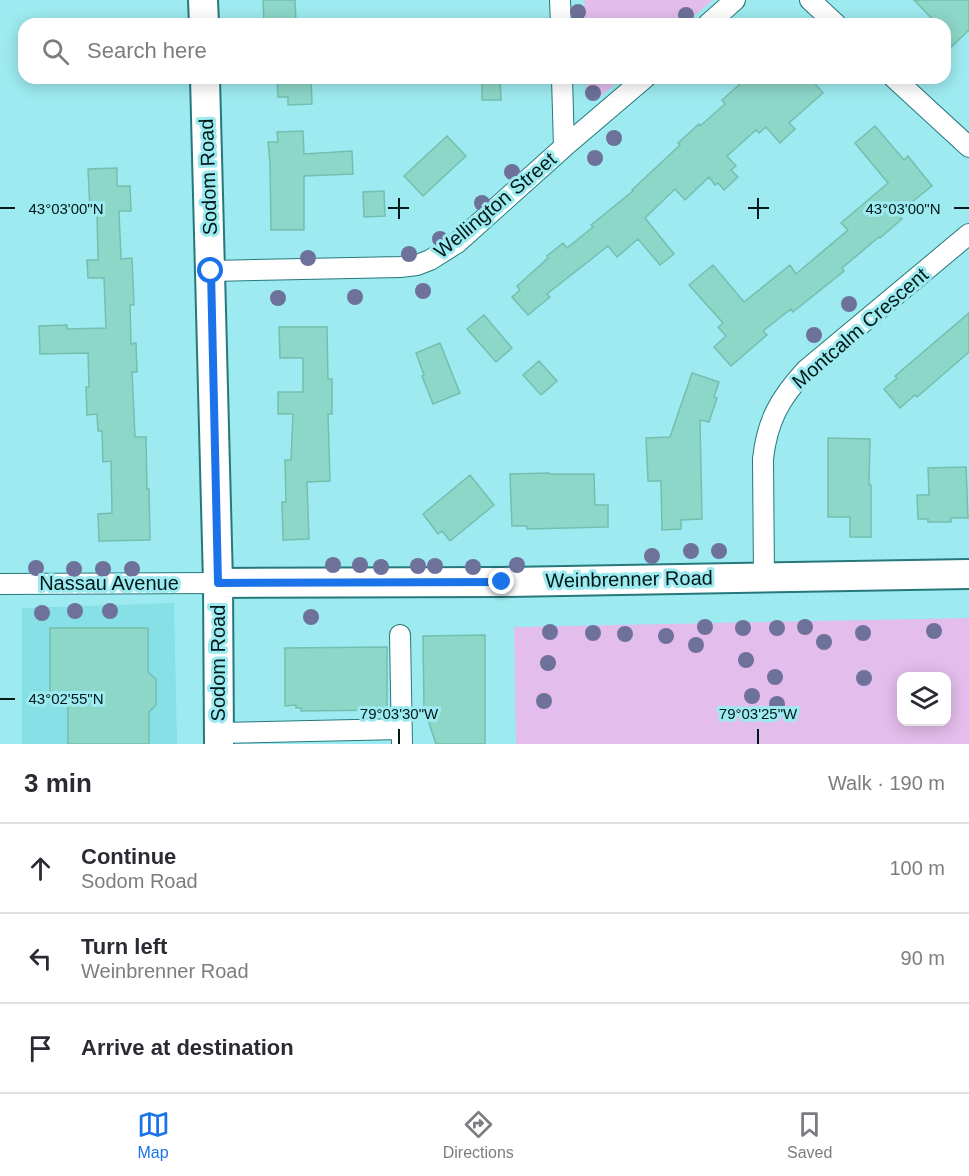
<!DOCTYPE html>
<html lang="en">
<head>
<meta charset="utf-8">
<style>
  :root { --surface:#fff; --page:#f2f2f3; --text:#2b2b33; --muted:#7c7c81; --line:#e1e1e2; --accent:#1a73e8 }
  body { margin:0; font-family:Helvetica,sans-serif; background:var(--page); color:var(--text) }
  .controls { position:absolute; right:18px; bottom:18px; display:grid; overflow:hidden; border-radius:12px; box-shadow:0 3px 15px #0003 }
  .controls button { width:54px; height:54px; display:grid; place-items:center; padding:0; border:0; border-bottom:2px solid var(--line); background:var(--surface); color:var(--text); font:30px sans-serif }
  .stop { position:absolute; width:18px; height:18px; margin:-14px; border:4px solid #1a73e8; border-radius:50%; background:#fff }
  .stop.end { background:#1a73e8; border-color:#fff; box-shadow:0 2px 6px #0008 }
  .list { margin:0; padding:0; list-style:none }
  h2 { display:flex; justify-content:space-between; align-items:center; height:78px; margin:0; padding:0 24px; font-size:26px }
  h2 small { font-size:20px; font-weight:400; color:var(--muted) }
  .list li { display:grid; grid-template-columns:39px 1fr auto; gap:18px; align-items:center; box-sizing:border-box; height:90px; padding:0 24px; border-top:2px solid var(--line) }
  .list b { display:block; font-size:22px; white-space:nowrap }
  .list p { margin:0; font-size:20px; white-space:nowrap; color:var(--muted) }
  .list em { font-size:20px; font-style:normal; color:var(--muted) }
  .icon { flex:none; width:33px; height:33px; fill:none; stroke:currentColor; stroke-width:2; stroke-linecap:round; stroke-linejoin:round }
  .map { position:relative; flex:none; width:969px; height:744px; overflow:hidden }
  .search { position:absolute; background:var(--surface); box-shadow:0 3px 15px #0003; left:18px; right:18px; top:18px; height:66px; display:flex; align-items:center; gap:15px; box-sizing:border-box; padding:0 21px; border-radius:18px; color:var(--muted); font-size:22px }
  .sheet { height:348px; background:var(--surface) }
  nav { display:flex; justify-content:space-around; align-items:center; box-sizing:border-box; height:84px; border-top:2px solid var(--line); background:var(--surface); font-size:16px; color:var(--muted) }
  nav a { display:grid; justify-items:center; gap:3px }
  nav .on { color:var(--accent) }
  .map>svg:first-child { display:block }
</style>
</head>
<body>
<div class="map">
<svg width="969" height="744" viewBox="0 0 969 744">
  <rect width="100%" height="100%" fill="#9debf0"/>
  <path fill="#86e0e6" d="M174,603L177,744H22V608Z"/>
  <path fill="#e3bdeb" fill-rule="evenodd" d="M584,0H713L685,24H585Z
    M586,78H622L602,95L587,93Z
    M969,618V744H516L514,627ZM946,676V722H902V676Z"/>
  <path fill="#8dd7c8" stroke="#74beb0" stroke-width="1.5" d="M263,0H295L296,24H264Z
    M914,0H969V30L945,53V24H937Z
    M277,78H311L312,104L288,105V97H278Z
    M482,78H500L501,100H482Z
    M747,78H810L823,93L789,123L795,129L780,143L766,127L759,133L756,130L727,156L736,166L731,170L738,177L724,190L718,183L715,185L709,177L685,200L675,189L645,218L674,254L660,265L638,239L617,257L608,246L547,294L550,297L528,315L512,297L520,290L517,286L548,258L547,256L563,243L567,248L593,227L591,225L633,191L632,190L680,145L678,143L699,124L700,126L725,104L722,100Z
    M875,126L904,160L908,156L932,186L897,214L902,219L880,238L879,237L842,268L844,271L793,312L791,309L763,331L767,335L731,366L714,347L726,336L718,327L723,323L689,285L713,265L744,302L790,265L796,274L848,230L841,223L888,183L855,143Z
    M303,131L304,154L352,151L353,174L304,176V230H271L270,163L268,142H278L277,132Z
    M447,136L466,156L423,196L404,176Z
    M117,168V186H130L131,211H119L121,259L132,258L134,305H130L131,344L136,343L137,372H132L135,437H146L147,489H149L150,540L99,541L98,514L112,513L111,461L103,462L102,431H98L97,414L87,415L86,387H89L88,353L40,354L39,326L67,325V329L106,328L104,278H88L87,260H98L97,210H90L88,169Z
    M384,191L385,216L364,217L363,192Z
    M969,313V352L917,397L915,395L900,408L884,389L897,378L895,376Z
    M484,315L512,348L496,362L467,329Z
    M279,327H327L328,379H332V414H328L330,481L307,482L309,539L283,540L282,502H286L285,460H291L293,414H278V392H303V358H280Z
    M440,343L460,393L433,404L422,376L424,375L416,353Z
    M539,361L557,381L541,395L523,375Z
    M692,373L719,382L714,397L717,398L709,422L700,420L702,519L681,520V529L662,530L661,481H648L646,438L670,437Z
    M828,438L870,439L869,485H871V537H850V517H828Z
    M966,467L968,518H951V522H928V519H918L917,495H929L928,468Z
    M549,473V474H594L595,505H608V527L527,529V526H512L510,474Z
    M470,475L494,505L450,541L442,531L438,534L423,514Z
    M50,628H148V672L156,679V705L149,712V744H68V696H50Z
    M485,635V744H436L424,708L423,636Z
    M387,647V710L301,711V708H296V705L285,706V648Z"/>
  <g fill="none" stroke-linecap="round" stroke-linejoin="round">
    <defs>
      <path id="street" d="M560,0L561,24
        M810,0L836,24
        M708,24L735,0
        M562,78L564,147
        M894,78L969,147
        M211,271L400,267L417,265L430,260L457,243L564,147L645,78
        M764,577L763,459C767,421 780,398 806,370L969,234
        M0,584L218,583
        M400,635L402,744
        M219,733L401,729"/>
      <path id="secondary" d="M203,0L204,24
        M205,78L218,583L219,744
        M218,583L502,582L969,574"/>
    </defs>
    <use href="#street" stroke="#26787d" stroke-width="22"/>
    <use href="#secondary" stroke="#26787d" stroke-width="32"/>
    <use href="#street" stroke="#fff" stroke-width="20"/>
    <use href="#secondary" stroke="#fff" stroke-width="28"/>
  </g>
  <g fill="#6e719a">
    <circle cx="578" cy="12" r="8"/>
    <circle cx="686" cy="15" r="8"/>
    <circle cx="593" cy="93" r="8"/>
    <circle cx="614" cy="138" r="8"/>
    <circle cx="595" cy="158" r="8"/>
    <circle cx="512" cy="172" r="8"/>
    <circle cx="482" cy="203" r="8"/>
    <circle cx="440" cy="239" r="8"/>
    <circle cx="409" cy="254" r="8"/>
    <circle cx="308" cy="258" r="8"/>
    <circle cx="423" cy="291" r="8"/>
    <circle cx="355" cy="297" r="8"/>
    <circle cx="278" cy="298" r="8"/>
    <circle cx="849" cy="304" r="8"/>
    <circle cx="814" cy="335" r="8"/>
    <circle cx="691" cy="551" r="8"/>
    <circle cx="719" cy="551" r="8"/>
    <circle cx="652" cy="556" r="8"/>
    <circle cx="333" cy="565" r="8"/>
    <circle cx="360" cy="565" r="8"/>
    <circle cx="517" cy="565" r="8"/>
    <circle cx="418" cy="566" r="8"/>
    <circle cx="435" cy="566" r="8"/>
    <circle cx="381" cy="567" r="8"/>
    <circle cx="473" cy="567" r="8"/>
    <circle cx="36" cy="568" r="8"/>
    <circle cx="74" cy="569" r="8"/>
    <circle cx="103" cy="569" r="8"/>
    <circle cx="132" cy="569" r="8"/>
    <circle cx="75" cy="611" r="8"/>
    <circle cx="110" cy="611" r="8"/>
    <circle cx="42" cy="613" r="8"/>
    <circle cx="311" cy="617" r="8"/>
    <circle cx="705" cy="627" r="8"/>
    <circle cx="805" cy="627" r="8"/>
    <circle cx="743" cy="628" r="8"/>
    <circle cx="777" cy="628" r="8"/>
    <circle cx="934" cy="631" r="8"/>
    <circle cx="550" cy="632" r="8"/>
    <circle cx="593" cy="633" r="8"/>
    <circle cx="863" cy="633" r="8"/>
    <circle cx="625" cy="634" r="8"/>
    <circle cx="666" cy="636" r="8"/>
    <circle cx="824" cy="642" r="8"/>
    <circle cx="696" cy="645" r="8"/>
    <circle cx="746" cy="660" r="8"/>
    <circle cx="548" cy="663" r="8"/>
    <circle cx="775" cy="677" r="8"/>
    <circle cx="864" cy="678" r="8"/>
    <circle cx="752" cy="696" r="8"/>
    <circle cx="544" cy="701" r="8"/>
    <circle cx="777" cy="704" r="8"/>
  </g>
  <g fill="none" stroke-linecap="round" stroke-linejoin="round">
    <path stroke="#1a73e8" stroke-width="8" d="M211,271L218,583L502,582"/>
  </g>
  <path fill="none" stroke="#02191a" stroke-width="2" d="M399,198V219M758,198V219M0,208H15M388,208H409M748,208H769M954,208H969M0,699H15M399,729V744M758,729V744"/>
  <g text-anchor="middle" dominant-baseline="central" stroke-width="6" stroke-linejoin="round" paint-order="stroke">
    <g font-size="20" fill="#02191a" stroke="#9debf0">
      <text transform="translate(208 177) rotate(-92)">Sodom Road</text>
      <text transform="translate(495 205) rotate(-40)">Wellington Street</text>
      <text transform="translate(860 328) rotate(-41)">Montcalm Crescent</text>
      <text transform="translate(629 579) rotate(-1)">Weinbrenner Road</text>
      <text x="109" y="583">Nassau Avenue</text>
      <text transform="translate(218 663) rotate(-90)">Sodom Road</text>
    </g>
  </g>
  <g font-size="15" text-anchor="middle" fill="#02191a" stroke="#9debf0" stroke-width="6" stroke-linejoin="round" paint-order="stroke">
    <text x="66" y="214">43°03'00"N</text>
    <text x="903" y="214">43°03'00"N</text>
    <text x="66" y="704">43°02'55"N</text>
    <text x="399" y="719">79°03'30"W</text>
    <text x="758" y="719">79°03'25"W</text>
  </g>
</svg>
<div class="controls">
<button><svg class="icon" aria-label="layers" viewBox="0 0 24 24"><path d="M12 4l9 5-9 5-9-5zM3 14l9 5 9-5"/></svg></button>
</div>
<div class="stop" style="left:211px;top:271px"></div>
<div class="stop end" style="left:502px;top:582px"></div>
<div class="search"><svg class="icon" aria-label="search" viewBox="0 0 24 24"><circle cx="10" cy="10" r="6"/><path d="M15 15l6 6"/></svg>Search here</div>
</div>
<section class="sheet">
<h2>3 min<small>Walk · 190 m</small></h2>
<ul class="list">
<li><svg class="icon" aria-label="ahead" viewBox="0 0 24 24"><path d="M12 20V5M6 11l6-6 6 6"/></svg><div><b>Continue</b><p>Sodom Road</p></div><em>100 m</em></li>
<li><svg class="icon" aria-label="left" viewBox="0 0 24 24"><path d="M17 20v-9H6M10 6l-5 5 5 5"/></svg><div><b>Turn left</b><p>Weinbrenner Road</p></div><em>90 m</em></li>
<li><svg class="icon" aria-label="arrive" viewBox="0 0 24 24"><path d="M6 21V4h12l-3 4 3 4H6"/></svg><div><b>Arrive at destination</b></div></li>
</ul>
</section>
<nav>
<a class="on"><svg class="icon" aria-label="map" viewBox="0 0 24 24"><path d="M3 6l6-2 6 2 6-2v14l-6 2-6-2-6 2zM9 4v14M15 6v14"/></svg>Map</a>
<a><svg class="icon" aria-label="directions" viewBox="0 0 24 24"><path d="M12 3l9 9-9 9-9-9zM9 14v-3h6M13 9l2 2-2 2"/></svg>Directions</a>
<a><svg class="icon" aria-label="saved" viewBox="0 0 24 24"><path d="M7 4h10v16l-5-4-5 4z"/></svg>Saved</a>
</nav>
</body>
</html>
